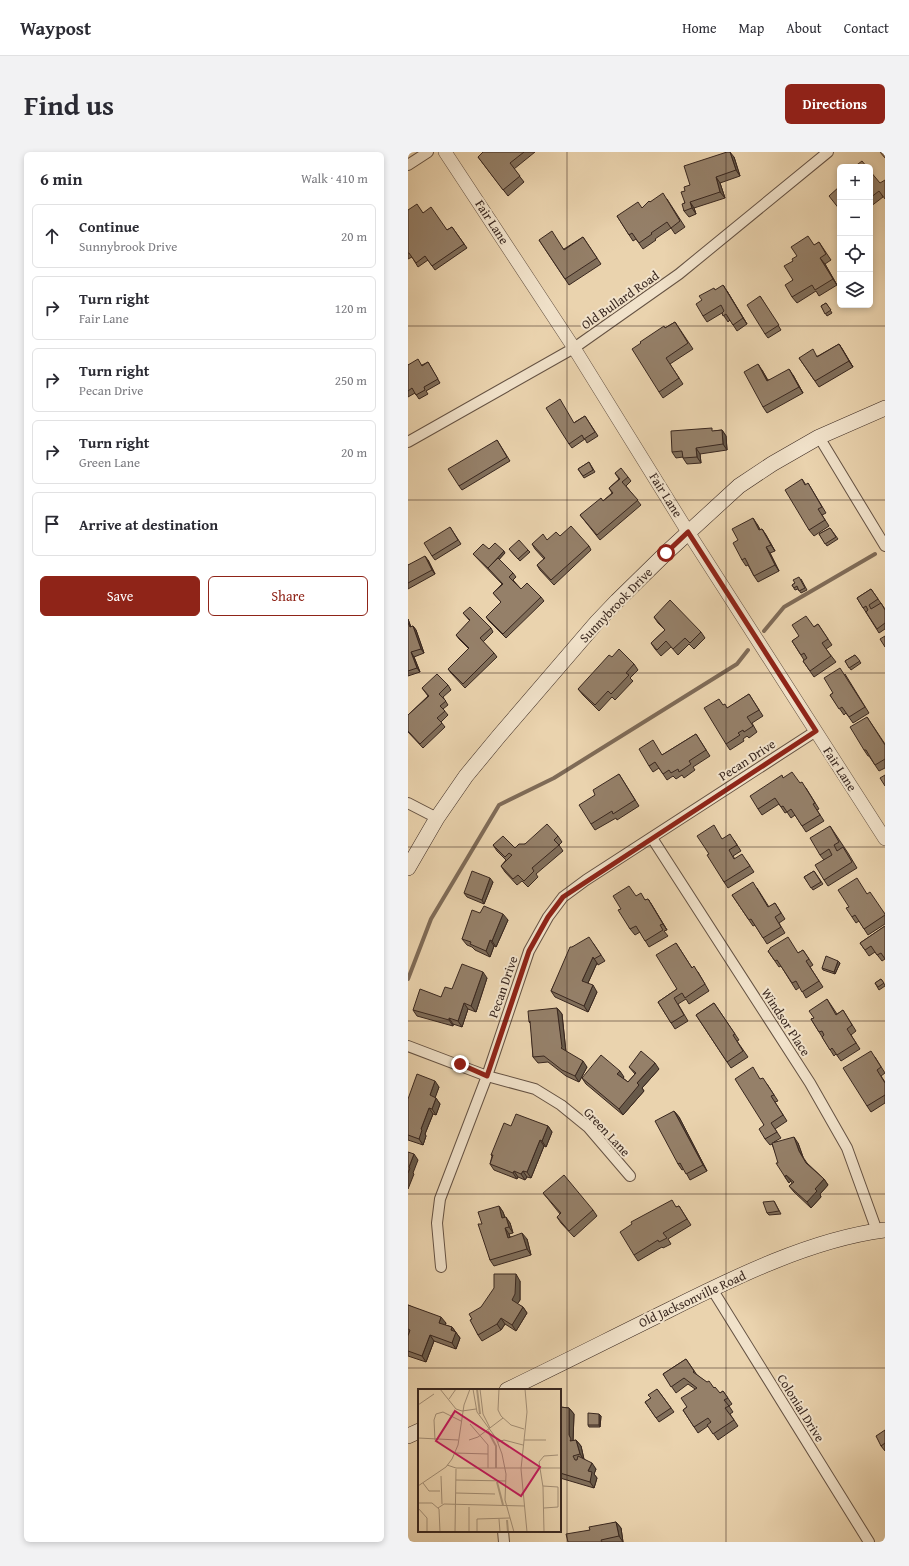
<!DOCTYPE html>
<html lang="en">
<head>
<meta charset="utf-8">
<style>
  :root { --surface:#fff; --page:#f2f2f3; --text:#2b2b33; --muted:#7c7c81; --line:#e1e1e2; --accent:#8f2418 }
  body { margin:0; font-family:"Gentium Book Plus",serif; background:var(--page); color:var(--text) }
  .controls { position:absolute; right:12px; top:12px; display:grid; overflow:hidden; border-radius:6px; box-shadow:0 2px 6px #0003 }
  .controls button { width:36px; height:36px; display:grid; place-items:center; padding:0; border:0; border-bottom:1px solid var(--line); background:var(--surface); color:var(--text); font:20px sans-serif }
  .stop { position:absolute; width:12px; height:12px; margin:-9px; border:3px solid #8f2418; border-radius:50%; background:#fff }
  .stop.end { background:#8f2418; border-color:#fff; box-shadow:0 1px 4px #0008 }
  .list { margin:0; padding:0; list-style:none }
  h2 { display:flex; justify-content:space-between; align-items:center; height:52px; margin:0; padding:0 16px; font-size:17px }
  h2 small { font-size:13px; font-weight:400; color:var(--muted) }
  .list li { display:grid; grid-template-columns:26px 1fr auto; gap:12px; align-items:center; box-sizing:border-box; height:64px; margin:0 8px 8px; padding:0 8px; border:1px solid var(--line); border-radius:6px }
  .list b { display:block; font-size:15px; white-space:nowrap }
  .list p { margin:0; font-size:13px; white-space:nowrap; color:var(--muted) }
  .list em { font-size:13px; font-style:normal; color:var(--muted) }
  .actions { display:flex; gap:8px; padding:12px 16px }
  .actions a { flex:1; padding:9px 0; border:1px solid var(--accent); border-radius:6px; text-align:center; font-size:14px; color:var(--accent) }
  .actions .main { background:var(--accent); color:#fff }
  .icon { flex:none; width:22px; height:22px; fill:none; stroke:currentColor; stroke-width:2; stroke-linecap:round; stroke-linejoin:round }
  .map { position:relative; flex:none; width:477px; height:1390px; overflow:hidden; border-radius:6px }
  header { display:flex; align-items:center; gap:24px; box-sizing:border-box; height:56px; padding:0 20px; background:var(--surface); border-bottom:1px solid var(--line) }
  header strong { font-size:19px }
  nav { display:flex; gap:22px; margin-inline-start:auto; font-size:14px }
  .intro { display:flex; align-items:center; justify-content:space-between; box-sizing:border-box; height:96px; padding:0 24px }
  h1 { margin:0; font-size:28px }
  .button { padding:10px 18px; border-radius:6px; background:var(--accent); color:#fff; font-size:14px; font-weight:700 }
  main { display:flex; gap:24px; padding:0 24px }
  aside { flex:1; background:var(--surface); border-radius:6px; box-shadow:0 2px 6px #0003 }
  .map>svg:first-child { display:block }
</style>
</head>
<body>
<header>
<strong>Waypost</strong>
<nav><a>Home</a><a>Map</a><a>About</a><a>Contact</a></nav>
</header>
<div class="intro"><h1>Find us</h1><a class="button">Directions</a></div>
<main>
<aside>
<h2>6 min<small>Walk · 410 m</small></h2>
<ul class="list">
<li><svg class="icon" aria-label="ahead" viewBox="0 0 24 24"><path d="M12 20V5M6 11l6-6 6 6"/></svg><div><b>Continue</b><p>Sunnybrook Drive</p></div><em>20 m</em></li>
<li><svg class="icon" aria-label="right" viewBox="0 0 24 24"><path d="M7 20v-9h11M14 6l5 5-5 5"/></svg><div><b>Turn right</b><p>Fair Lane</p></div><em>120 m</em></li>
<li><svg class="icon" aria-label="right" viewBox="0 0 24 24"><path d="M7 20v-9h11M14 6l5 5-5 5"/></svg><div><b>Turn right</b><p>Pecan Drive</p></div><em>250 m</em></li>
<li><svg class="icon" aria-label="right" viewBox="0 0 24 24"><path d="M7 20v-9h11M14 6l5 5-5 5"/></svg><div><b>Turn right</b><p>Green Lane</p></div><em>20 m</em></li>
<li><svg class="icon" aria-label="arrive" viewBox="0 0 24 24"><path d="M6 21V4h12l-3 4 3 4H6"/></svg><div><b>Arrive at destination</b></div></li>
</ul>
<div class="actions"><a class="main">Save</a><a>Share</a></div>
</aside>
<div class="map">
<svg width="477" height="1390" viewBox="0 0 477 1390">
  <rect width="100%" height="100%" fill="#ead3ae"/>
  <filter id="stains"><feTurbulence type="fractalNoise" baseFrequency=".005" numOctaves="4"/><feColorMatrix values="0 0 0 0 .2 0 0 0 0 .09 0 0 0 0 .02 0 0 0 .5 -.17"/></filter>
  <radialGradient id="worn" r=".72"><stop offset=".6" stop-color="#630" stop-opacity="0"/><stop offset="1" stop-color="#630" stop-opacity=".3"/></radialGradient>
  <g fill="none" stroke-linecap="round" stroke-linejoin="round">
    <path stroke="#7f6b57" stroke-width="4" d="M356,479L376,455L467,402
      M0,827L23,767L91,653L146,626L329,512L340,498"/>
    <defs>
      <path id="minor" d="M0,13L20,0
        M411,285L477,394
        M0,290L166,196L271,122L420,0
        M0,651L29,666
        M244,686L402,931L439,996L469,1079
        M0,894L79,924L127,937L153,953L180,975L222,1024
        M33,1115L29,1071L32,1047L79,924L121,799L140,765L155,745L178,728L408,579
        M304,1137L461,1390
        M95,1379L96,1390"/>
      <path id="tertiary" d="M37,0L166,196L280,380L477,687"/>
      <path id="secondary" d="M0,716L29,666L58,624L91,584L189,470L209,449L258,401L331,334L364,312L411,285L477,256
        M99,1238C153,1212 206,1185 259,1159C325,1126 404,1087 477,1078
        M0,1284L11,1279"/>
    </defs>
    <use href="#minor" stroke="#655243" stroke-width="12"/>
    <use href="#tertiary" stroke="#655243" stroke-width="14"/>
    <use href="#secondary" stroke="#39271f" stroke-width="16"/>
    <use href="#minor" stroke="#f1e2ca" stroke-width="10"/>
    <use href="#tertiary" stroke="#f1e2ca" stroke-width="13"/>
    <use href="#secondary" stroke="#f1e2ca" stroke-width="15"/>
  </g>
  <path fill="#806e5a" stroke="#39271f" d="M75,0H127L106,17L116,30L100,44L70,5Z
    M326,5L332,24L312,31L317,46L286,56L288,62L281,65L276,59L277,39L282,33Z
    M462,19L475,45L462,55Z
    M259,47L277,75L267,82L263,76L247,87L248,88L235,97L228,87L225,89L209,64L234,56L242,50Z
    M0,58L15,61L39,78L44,75L59,96L27,118L20,108L10,115L4,105L0,107Z
    M175,85L193,112L161,133L131,88L156,97Z
    M411,90L423,108L417,112L429,133L411,144L408,139L389,151L384,145L385,109Z
    M307,138L319,139L339,172L329,179L322,168L320,170L314,161L299,170L295,164L294,148Z
    M352,144L373,178L360,186L357,182Z
    M418,151L424,161L419,164L413,154Z
    M267,170L285,197L262,212L275,232L255,246L251,240L257,176Z
    M431,192L445,215L411,235L391,206L410,204Z
    M20,210L32,231L18,239L20,242L11,247L7,241L0,245V212L1,213H14Z
    M354,218L360,228L385,223L395,241L359,261L355,255Z
    M177,264L190,284L179,291L177,287L164,296L161,292L167,270Z
    M314,278L318,284L319,298L292,302L293,311L279,312L275,306V305L268,306L264,300L306,279Z
    M89,288L102,309L54,338L51,334Z
    M181,310L187,320L176,326L170,317Z
    M207,321L220,325L223,329L218,334L233,353L192,388L172,363L195,349L204,341L201,336L211,327Z
    M394,327L398,333L400,331L418,361L414,363L421,374L406,384L401,378Z
    M349,372L352,378L354,377L358,383L367,399L362,401L371,419L350,430L346,424L340,413L338,414L334,408L330,388Z
    M42,375L53,392L27,408L24,404Z
    M422,376L430,387L419,394L411,382Z
    M152,384L181,394L183,398L146,433L132,418L129,413L136,407L127,397L124,392Z
    M81,397L97,401L91,407L105,421L108,425L105,428L113,437L133,445L136,449L98,486L81,469L78,465L93,450L85,441L94,432L65,402Z
    M101,397L120,398L122,400L112,409Z
    M20,408L27,422L0,437V413Z
    M393,427L399,438L393,441L390,437L387,438L384,433Z
    M463,437L477,457V477L471,481L449,446Z
    M55,461L83,476L85,480L75,490L86,501L89,505L57,536L43,521L40,517L61,497L51,487L48,483L62,469Z
    M246,465L293,480L297,486L286,497L281,492L270,503L263,495L253,504L247,497L243,491L257,478L250,471Z
    M0,467L3,475L5,474L8,478L16,501L6,505L12,520L0,524Z
    M410,472L424,493L418,497L428,510L406,525L395,509L396,508L384,489Z
    M447,503L453,511L443,518L437,509Z
    M204,505L226,512L230,518L222,526L225,529L207,548L204,545L191,559L175,543L170,537Z
    M437,522L461,561L445,571L438,561L436,563L422,543L425,541Z
    M40,533L43,538L35,545L40,553L35,557L40,563L33,570L37,575L15,596L0,580V563L20,544L14,536Z
    M341,542L355,564L344,571L349,580L341,586L339,584L335,587L336,589L322,598L318,592L320,556Z
    M459,565L477,592V616L471,619L461,604H460L456,598Z
    M288,582L302,604L285,615L287,618L276,626L274,623L268,627L265,624L259,628L251,616L245,620L241,614L254,603Z
    M211,622L231,654L209,668L208,666L187,678L183,672L187,643Z
    M375,626L392,631L398,636L411,657L409,658L416,669L398,680L387,663L383,666L379,660L377,661L371,652L354,663L350,657Z
    M422,674L440,701L449,716L420,734L416,728V708L412,703Z
    M150,684L154,690L151,693L155,699L128,722L130,725L120,735L114,729L109,733L97,720L93,714L98,708L89,699L85,693L107,696L117,692Z
    M315,687L326,688L333,699L325,704L327,707L338,708L346,720L320,736L316,730L301,702Z
    M406,719L415,732L405,738L396,725Z
    M85,730L76,752L59,745L56,741Z
    M349,736L361,755L367,751L377,767L371,771L377,781L359,792L347,773L345,774L324,743Z
    M459,742L477,762V772L460,783L451,769L448,771L444,765Z
    M228,744L238,748L240,747L259,778L256,779L260,784L241,795L232,780L227,783L222,777L213,757Z
    M72,761L100,768L88,795L86,794L82,805L67,798L64,795L59,793L54,787Z
    M477,774V807L474,809L467,800L461,804L452,791Z
    M185,791L197,809L190,813L189,811L180,831L189,840L180,860L147,845L143,839L164,795Z
    M268,791L284,816L290,820L301,839L281,852L278,847L270,852L280,869L267,877L250,850L269,837Z
    M395,798L405,813L402,815L415,835L398,846L392,835L388,838L373,814L371,815L360,799L390,801Z
    M430,809L432,811L427,822L415,818L414,816Z
    M79,826L68,860L60,857L54,875L45,872V874L9,864L5,858L33,845L44,837Z
    M473,827L477,833V834L471,838L467,831Z
    M419,847L429,862L435,858L448,879L443,883L452,897L433,909L428,902L426,904L403,867L406,866Z
    M306,851L331,888L329,889L340,905L323,916L288,863Z
    M149,856L154,862L158,900L179,915L171,930L158,924L140,910L130,911L125,905L123,872L121,870Z
    M467,905L477,921L473,924L477,930V951L463,960L459,954Z
    M221,915L251,917L234,936L236,939L215,963L178,932L174,926L216,925L215,926L220,930L227,922Z
    M352,927L359,932L370,949L367,950L379,969L367,977L373,986L366,990L390,991L395,1005L399,1011L416,1027L420,1033L412,1042L413,1045L403,1056L386,1040L381,1034L384,1031L383,1029L381,1031L377,1025L364,992L362,993L357,987Z
    M31,935L27,945L32,952L28,963L25,962L17,982L18,984L15,993L0,988V947Z
    M266,959L271,965L299,1019L282,1028L276,1017L274,1018L270,1012Z
    M103,974H140L144,980L138,995L136,994L123,1026L119,1025L117,1028L110,1025L109,1027L86,1018L82,1012L84,1004L83,1003Z
    M135,1041L185,1058L189,1064L166,1085L153,1071L149,1065L152,1062L140,1047Z
    M366,1049L373,1062L361,1063L359,1061Z
    M91,1054L95,1060L97,1065L102,1071L105,1081L101,1082L102,1085L119,1087L123,1103L86,1114L82,1108L74,1072Z
    M271,1054L283,1073L260,1087L263,1092L255,1096L254,1095L230,1109L226,1103L268,1055Z
    M112,1129V1148L109,1152L115,1155L119,1161L108,1179L97,1172L93,1178L74,1189L70,1183L64,1167L73,1155Z
    M0,1153L38,1171L37,1173L44,1175L52,1186L48,1197L26,1189L18,1210L0,1204L1,1182L0,1181Z
    M278,1207L289,1223L306,1236L312,1241L315,1239L324,1252L321,1254L325,1260L322,1262L330,1274L310,1288L300,1274L290,1281L275,1258L279,1255L287,1237L280,1232L268,1241L255,1222Z
    M249,1237L266,1260L251,1270L237,1250L243,1246Z
    M152,1255L161,1256L166,1262L165,1289L168,1288L173,1294L176,1307L188,1317L186,1322L189,1326L186,1336L152,1326Z
    M193,1264L192,1275H181L180,1273Z
    M477,1278V1299L473,1294Z
    M208,1370L213,1376L215,1390H160L182,1378Z"/>
  <path fill="#685a4a" stroke="#39271f" d="M322,0L326,5L332,24L328,18Z
    M308,25L312,31L317,46L312,40Z
    M282,50L286,56L288,62L284,56Z
    M412,106L417,112L429,133L425,127Z
    M315,133L319,139L339,172L335,166Z
    M431,192L435,198L445,215L441,209Z
    M350,212L354,218L363,235L359,229Z
    M381,217L385,223L395,241L391,235Z
    M314,278L318,284L319,298L315,292Z
    M288,296L292,302L293,311L289,305Z
    M345,366L349,372L356,384L351,378Z
    M354,377L358,383L367,399L363,393Z
    M358,395L362,401L371,419L367,413Z
    M96,399L97,401L82,418L80,416Z
    M17,404L20,408L27,422L24,418Z
    M0,467L4,479L0,471Z
    M5,474L8,478L16,501L13,497Z
    M3,500L6,505L12,520L9,516Z
    M82,726L85,730L76,752L74,748Z
    M240,747L244,753L259,778L255,772Z
    M95,762L100,768L88,795L84,789Z
    M82,788L86,794L82,805L78,799Z
    M185,805L189,811L178,835L174,829Z
    M430,809L432,811L427,822L426,820Z
    M75,820L79,826L68,860L63,854Z
    M185,833L189,840L180,860L176,854Z
    M56,851L60,857L54,875L50,869Z
    M149,856L154,862L158,901L153,896Z
    M41,866L45,872V874L41,868Z
    M175,909L179,915L171,930L167,924Z
    M247,911L251,917L234,936L236,939L215,963L211,957L229,931Z
    M212,919L216,925L214,928L209,922Z
    M27,929L31,935L26,949L22,943Z
    M28,946L32,952L28,963L24,957Z
    M21,956L25,962L17,982L18,984L15,993L11,987L13,977Z
    M266,959L271,965L299,1019L295,1013Z
    M140,974L144,980L138,995L134,989Z
    M386,985L390,991L395,1005L391,999Z
    M132,988L136,994L123,1026L119,1020Z
    M6,1002L10,1008L5,1021L6,1022L0,1037V1021L1,1015Z
    M106,1019L110,1025L109,1027L105,1021Z
    M115,1019L119,1025L117,1028L113,1022Z
    M378,1023L383,1029L381,1031L377,1025Z
    M416,1027L420,1033L412,1042L413,1045L403,1056L399,1050L407,1037Z
    M91,1054L95,1060L99,1072L94,1066Z
    M98,1065L102,1071L105,1081L101,1075Z
    M97,1076L101,1082L104,1092L100,1086Z
    M114,1081L119,1087L123,1103L119,1097Z
    M108,1122L112,1129V1148L108,1154L104,1148Z
    M115,1155L119,1161L108,1179L104,1173Z
    M33,1165L38,1171L35,1177L31,1171Z
    M93,1166L97,1172L93,1178L89,1172Z
    M44,1175L52,1186L48,1197L44,1191L43,1178Z
    M22,1183L26,1189L18,1210L14,1204Z
    M161,1256L166,1262L165,1289H162L161,1283Z
    M191,1262L193,1264L192,1275L191,1273Z
    M168,1288L173,1294L176,1308L172,1302Z
    M184,1311L188,1317L186,1322L189,1326L186,1336L182,1330L180,1319Z
    M208,1370L213,1376L215,1390L211,1384Z"/>
  <path fill="#958069" stroke="#39271f" d="M75,0H116L102,11L112,24L95,38L70,5Z
    M319,0H322L328,18L308,25L312,40L282,50L284,56L276,59L274,52L277,51L273,40L277,39L276,35L282,33L276,14Z
    M472,0H477V6Z
    M454,9L459,15H446Z
    M462,19L472,31L477,28V47L471,39L462,46Z
    M432,34V58L421,44Z
    M255,41L272,69L263,76L259,70L243,81L244,82L231,91L224,81L221,83L209,64L230,50L234,56L241,49L242,50Z
    M9,52L15,61L23,55L39,78L44,75L56,92L24,114L17,104L8,111L1,101H0V58Z
    M144,79L156,98L175,85L189,106L157,127L131,88Z
    M400,84L406,93L411,90L418,102L412,106L425,127L407,138L404,133L384,145L377,133L385,128L376,114L385,109L384,107L389,104L383,95Z
    M315,133L335,166L325,173L318,162L315,164L314,161L316,159L313,153L295,164L288,152L294,148L291,144L306,136L307,138Z
    M352,144L371,173L357,182L339,153Z
    M418,151L423,158L417,162L413,154Z
    M267,170L280,191L258,206L271,226L251,240L224,197L233,191L232,190L256,174L257,176Z
    M431,192L441,209L407,229L391,206L405,197L409,205Z
    M10,207L14,214L20,210L30,227L16,235L17,238L8,243L4,236L0,239V213Z
    M350,212L359,229L381,217L391,235L355,255L336,220Z
    M152,247L166,271L177,264L187,280L176,287L174,283L161,292L138,256Z
    M304,276V279L314,278L315,292L288,296L289,305L275,306L274,299L264,300L263,279Z
    M89,288L99,305L51,334L40,317Z
    M181,310L185,318L175,324L170,317Z
    M213,316L220,325L214,330L230,348L189,383L172,363L193,346L195,349L205,341L201,336L212,327L207,321Z
    M394,327L397,333L400,331L414,355L410,357L417,368L401,378L377,338Z
    M345,366L351,378L354,377L363,393L358,395L367,413L346,424L337,406L334,408L325,391L330,388L324,377Z
    M163,374L181,394L143,428L129,413L137,406L124,392L135,382L139,388L148,380L152,384Z
    M42,375L50,388L24,404L16,391Z
    M422,376L428,385L417,392L411,382Z
    M111,388L120,398L110,407L101,397Z
    M87,391L96,399L80,416L65,402L75,392L81,397Z
    M17,404L24,418L0,431V413Z
    M90,406L105,421L101,425L113,437L119,431L133,445L95,482L78,465L93,450L85,441L95,432L80,416Z
    M391,425L397,436L391,439L389,434L386,436L384,433L387,431L385,428Z
    M463,437L470,447L461,453L463,457L473,451L477,458V471L469,477L458,460L460,458L458,454L455,456L449,446Z
    M262,448L293,480L282,491L277,486L265,497L258,489L249,498L243,491L257,478L246,465Z
    M62,455L83,476L72,486L86,501L55,532L40,517L61,496L48,483L62,468L55,461Z
    M398,464L406,475L410,472L420,487L414,491L423,504L402,519L395,509L399,506L396,501L393,503L384,489L391,484L384,473Z
    M0,471L2,475L5,474L13,497L3,500L9,516L0,519Z
    M477,484V495L472,487Z
    M211,497L226,512L218,521L221,523L203,542L200,539L187,553L170,537L201,503L204,505Z
    M447,503L452,509L441,516L437,509Z
    M432,516L457,555L441,565L434,555L431,557L422,543L425,541L416,526Z
    M29,522L40,533L31,542L38,549L32,554L37,559L29,566L34,571L12,592L0,579V563L21,544L14,536Z
    M341,542L351,558L339,565L345,574L336,580L335,578L330,581L332,583L318,592L296,556L311,547L315,553L317,552L319,556Z
    M459,565L477,593V607L467,613L458,598H456L442,575Z
    M288,582L298,598L281,609L283,612L271,620L270,617L263,621L261,618L255,622L247,610L241,614L231,597L245,588L254,603Z
    M384,620L392,631L394,630L407,651L405,652L412,663L394,674L383,657L379,660L375,654L373,655L367,646L350,657L342,644L374,623L375,626Z
    M211,622L227,648L205,662L204,659L183,672L171,653L187,643L185,638Z
    M477,623V634L472,626Z
    M139,672L150,684L146,688L151,693L124,716L126,719L116,729L110,723L105,727L93,714L104,703L101,701L97,705L85,693L95,684L107,696L111,692H117Z
    M306,673L314,687L322,682L329,693L321,698L326,707L334,702L342,714L316,730L299,703L301,702L289,684Z
    M422,674L431,690L426,693L429,699L435,695L444,710L416,728L407,713L424,703L421,697L412,703L402,686Z
    M64,719L82,726L74,748L56,741Z
    M406,719L413,730L403,736L396,725Z
    M449,726L459,742L462,740L477,762V763L456,777L447,763L444,765L438,756L441,755L430,738Z
    M345,730L360,755L367,751L373,761L367,765L373,775L355,786L343,767L341,768L324,743Z
    M221,734L228,744L233,741L237,748L240,747L255,772L252,773L255,778L237,789L228,774L222,777L210,758L213,757L205,744Z
    M76,754L95,762L84,789L82,788L78,799L62,792L63,790L54,787L64,758L72,761Z
    M477,774V807L473,801L469,803L463,794L457,798L452,791Z
    M181,785L193,803L186,807L185,805L174,829L185,833L176,854L143,839L162,795H164Z
    M380,785L390,801L395,798L401,807L398,809L411,829L394,840L388,829L384,831L369,808L367,809L360,799L362,797V796Z
    M268,791L284,816L286,814L297,832L277,846L274,841L266,846L276,863L263,871L250,850L269,837L248,803Z
    M418,804L430,809L426,820L414,816Z
    M54,812L75,820L63,854L56,851L50,869L41,866V868L5,858L12,837L33,845L37,835L44,837Z
    M473,827L476,831L470,835L467,831Z
    M419,847L428,863L435,858L444,873L439,877L448,891L429,903L424,896L422,898L414,885L416,883L414,879L411,880L403,867L406,866L401,859Z
    M306,851L327,882L325,883L335,899L319,910L288,863Z
    M149,856L154,895L153,896L175,909L167,924L154,918L136,904L125,905L122,869L121,870L120,859Z
    M233,899L247,911L229,931L231,933L211,957L174,926L193,903L212,919L209,922L220,930L228,921L221,915Z
    M463,899L473,915L469,918L477,931V943L459,954L435,916Z
    M345,915L352,927L355,926L366,943L363,944L375,963L363,971L369,980L357,987L351,977L356,973L327,927Z
    M9,922L27,929L22,943L28,946L24,957L21,956L13,977L14,978L11,987L0,983V947Z
    M266,959L295,1013L278,1022L272,1011L270,1012L247,969Z
    M108,962L140,974L134,989L132,988L119,1020L115,1019L113,1022L106,1019L105,1021L82,1012L85,1003H83L96,971L103,974Z
    M386,985L391,999L398,1011L416,1027L407,1037L409,1039L399,1050L381,1034L386,1030L378,1023L377,1025L368,1011H370L364,991Z
    M0,1000L6,1002L1,1015L2,1016L0,1021Z
    M156,1023L185,1058L161,1079L149,1065L153,1061L135,1041Z
    M264,1048L268,1055L271,1054L279,1067L255,1081L259,1086L251,1090L250,1088L226,1103L212,1080L224,1072L223,1070Z
    M366,1049L371,1059L359,1061L355,1050Z
    M91,1054L94,1066L98,1065L101,1075L97,1076L100,1086L114,1081L119,1097L82,1108L70,1072H74L70,1060Z
    M86,1122H108L107,1142L104,1148L115,1155L104,1173L93,1166L89,1172L70,1183L62,1168L64,1167L61,1162L73,1155L86,1136Z
    M0,1153L33,1165L31,1171L44,1175L43,1178L48,1180L44,1191L22,1183L14,1204L0,1199V1184L2,1178L0,1177Z
    M278,1207L286,1219L285,1220L299,1230L301,1229L306,1236L307,1235L312,1241L315,1239L320,1246L316,1248L321,1254L317,1256L326,1268L305,1282L299,1273L303,1270L300,1266L286,1275L275,1258L279,1255L273,1246L289,1236L276,1226L263,1235L255,1222Z
    M249,1237L263,1256L248,1266L237,1250L243,1246L240,1243Z
    M152,1255L161,1256V1283L163,1287L162,1289L168,1288L172,1302L165,1304L167,1308H169L170,1304L184,1311L180,1319L184,1320L182,1330L152,1321Z
    M180,1261L191,1262V1273H180Z
    M477,1278V1291L473,1294L468,1284Z
    M208,1370L211,1384L193,1388L194,1390H160L158,1382L182,1378L181,1375Z"/>
  <g fill="none" stroke-linecap="round" stroke-linejoin="round">
    <path stroke="#8f2418" stroke-width="5" d="M52,912L79,924L121,799L140,765L155,745L408,579L280,380L258,401"/>
  </g>
  <path fill="none" stroke="#39271f" stroke-width="1" stroke-opacity="0.55" d="M159,0V1390M318,0V1390M0,174H477M0,348H477M0,521H477M0,695H477M0,869H477M0,1042H477M0,1216H477"/>
  <g text-anchor="middle" dominant-baseline="central" stroke-width="4" stroke-linejoin="round" paint-order="stroke">
    <g font-size="13" fill="#39271f" stroke="#f1e2ca">
      <text transform="translate(84 70) rotate(57)">Fair Lane</text>
      <text transform="translate(212 148) rotate(-35)">Old Bullard Road</text>
      <text transform="translate(258 343) rotate(58)">Fair Lane</text>
      <text transform="translate(208 453) rotate(-46)">Sunnybrook Drive</text>
      <text transform="translate(339 608) rotate(-33)">Pecan Drive</text>
      <text transform="translate(432 617) rotate(57)">Fair Lane</text>
      <text transform="translate(95 835) rotate(-71)">Pecan Drive</text>
      <text transform="translate(378 870) rotate(57)">Windsor Place</text>
      <text transform="translate(199 980) rotate(47)">Green Lane</text>
      <text transform="translate(284 1147) rotate(-25)">Old Jacksonville Road</text>
      <text transform="translate(393 1256) rotate(58)">Colonial Drive</text>
    </g>
  </g>
  <g transform="translate(10 1237)">
    <rect width="143" height="143" fill="#ead3ae"/>
    <path fill="none" stroke="#ae997d" stroke-width="2" d="M59,0L62,25M70,42L78,57V79M79,93L85,116M89,131L90,143"/>
    <path fill="none" stroke="#a38e75" stroke-width="1" d="M22,0L38,20L44,22L58,20M55,0L59,23L78,49L84,65L88,85L87,111L96,143M62,0L65,25L72,39M81,0L80,21L83,27L93,36L106,40M107,0L109,23L103,80L109,143M31,10L38,0M0,16L16,5M52,35L70,56V79M0,49L40,51M17,51L16,31L18,25L25,23L43,32M51,51L60,48L85,29M106,51H128M80,53L86,51L105,56M37,64L70,65M29,76L38,79H143M23,87L24,115M38,91L88,92M5,94L11,102H22M0,97L28,78L34,70L40,56L46,16L52,0M125,97L140,98V118L126,119M38,104L77,105M0,114H14L21,120L22,143M0,119L9,129V143M20,119L26,115L107,117M81,130L82,143M37,143L38,80M51,143V118M59,143V130L92,129M126,143L125,98L121,73L126,67L140,66"/>
    <path fill="#c2185b" fill-opacity="0.15" stroke="#c2185b" stroke-width="2" d="M37,22L122,78L103,107L18,52Z"/>
    <rect width="143" height="143" fill="none" stroke="#39271f" stroke-width="2"/>
  </g>
  <rect width="100%" height="100%" filter="url(#stains)"/>
  <rect width="100%" height="100%" fill="url(#worn)"/>
</svg>
<div class="controls">
<button>+</button>
<button>−</button>
<button><svg class="icon" aria-label="locate" viewBox="0 0 24 24"><circle cx="12" cy="12" r="6"/><path d="M12 2v4M12 18v4M2 12h4M18 12h4"/></svg></button>
<button><svg class="icon" aria-label="layers" viewBox="0 0 24 24"><path d="M12 4l9 5-9 5-9-5zM3 14l9 5 9-5"/></svg></button>
</div>
<div class="stop" style="left:258px;top:401px"></div>
<div class="stop end" style="left:52px;top:912px"></div>
</div>
</main>
</body>
</html>
